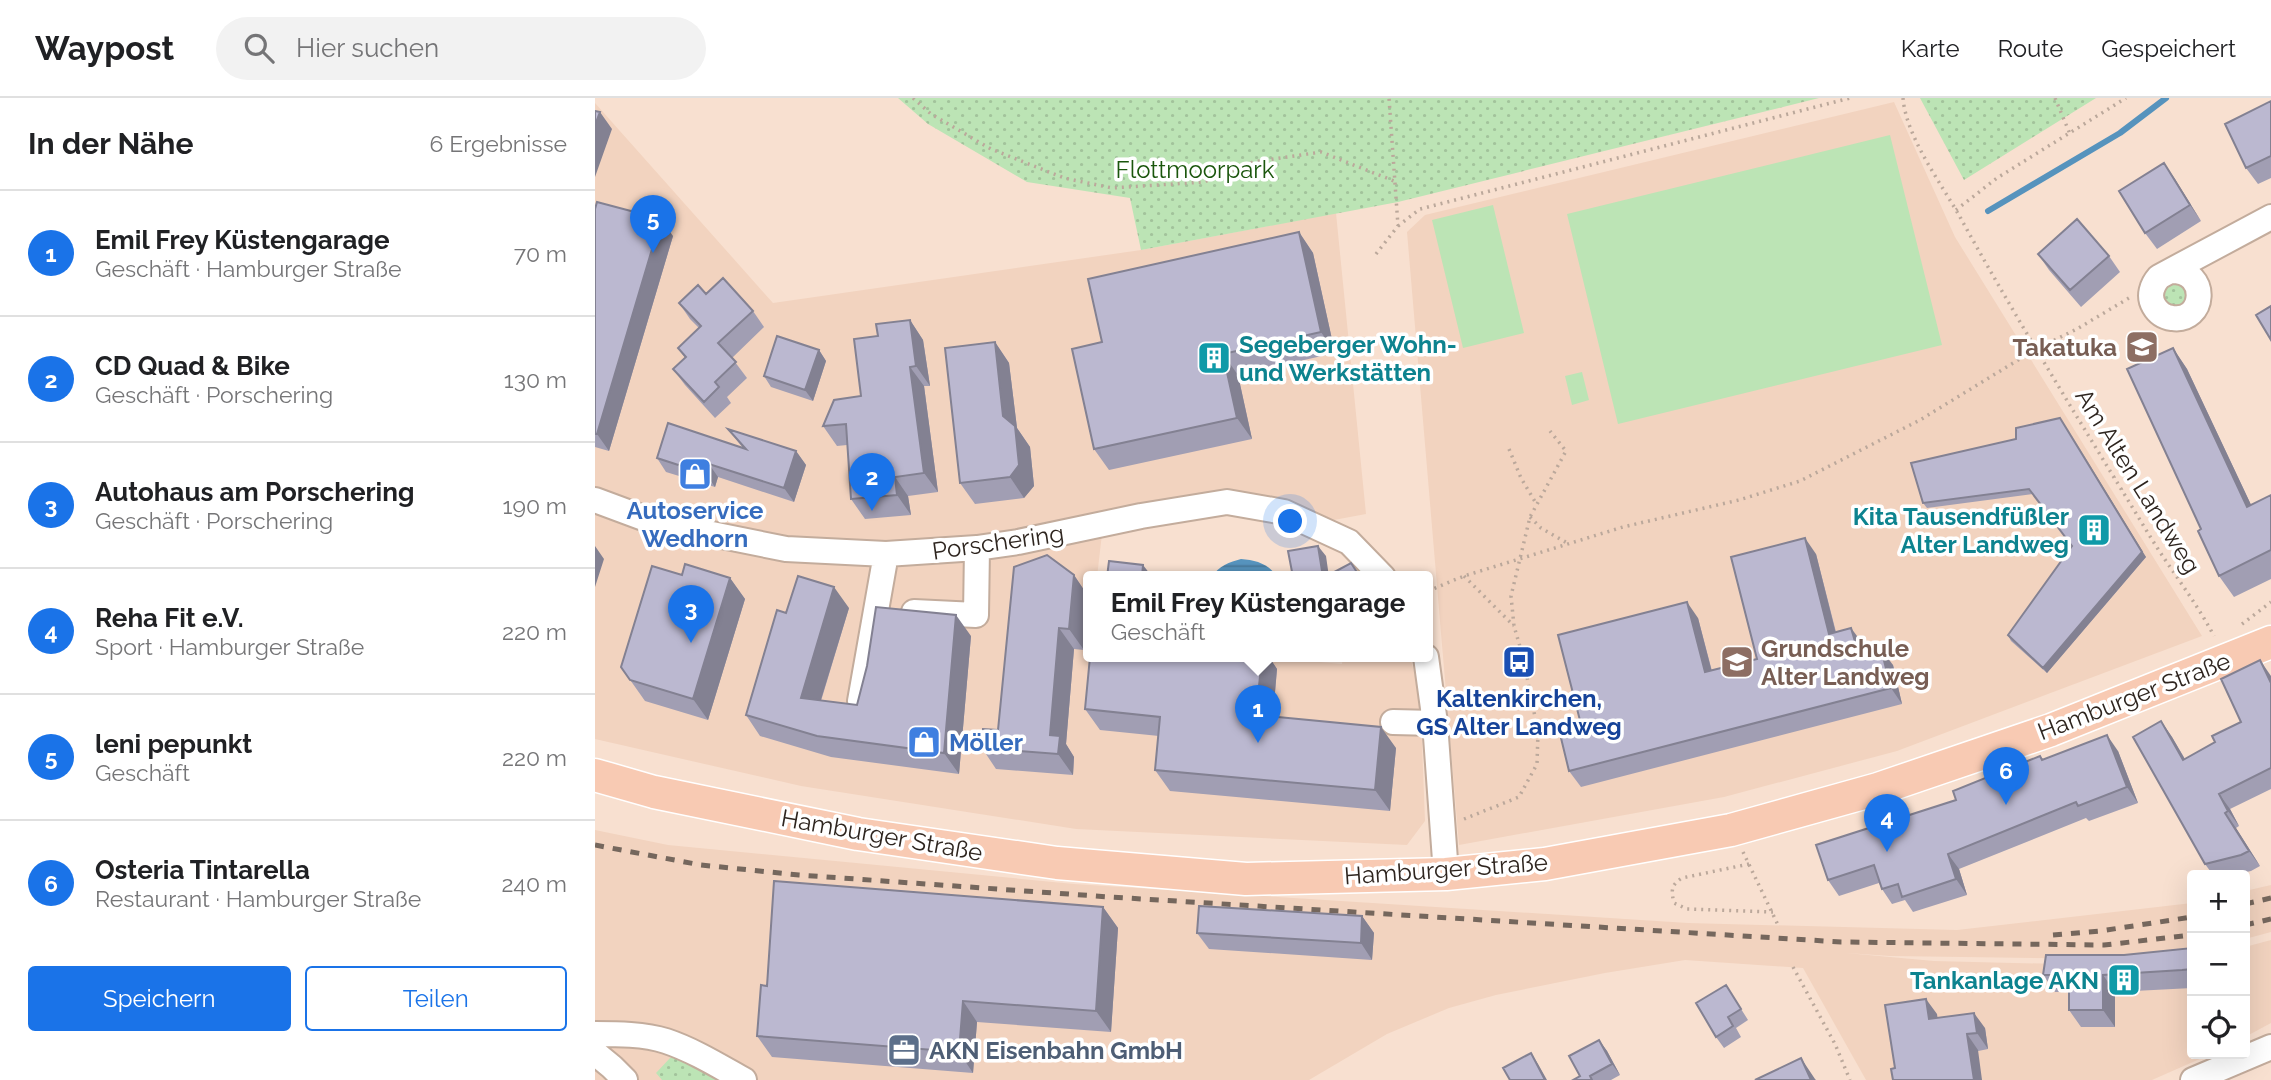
<!DOCTYPE html>
<html lang="de">
<head>
<meta charset="utf-8">
<style>
  :root { --surface:#fff; --page:#f2f2f2; --text:#202124; --muted:#757577; --line:#e0e0e0; --accent:#1a73e8 }
  body { margin:0; font-family:Raleway,sans-serif; background:var(--page); color:var(--text) }
  .controls { position:absolute; right:21px; bottom:21px; display:grid; overflow:hidden; border-radius:7px; box-shadow:0 7px 28px #0002 }
  .controls button { width:63px; height:63px; display:grid; place-items:center; padding:0; border:0; border-bottom:2px solid var(--line); background:var(--surface); color:var(--text); font:35px sans-serif }
  .you { position:absolute; left:696px; top:424px; width:24px; height:24px; margin:-18px; border:5px solid #fff; border-radius:50%; background:#1a73e8; box-shadow:0 0 0 10px #1a73e833 }
  .badge { display:grid; place-items:center; width:46px; height:46px; border-radius:50%; background:var(--accent); color:#fff; font-size:23px; font-weight:700 }
  .pin { position:absolute; translate:-50% -58px; filter:drop-shadow(0 2px 4px #0008) }
  .pin::after { content:''; position:absolute; top:37px; width:24px; height:21px; background:inherit; clip-path:polygon(0 0,100% 0,50% 100%) }
  .popup { position:absolute; left:488px; top:473px; width:350px; height:91px; box-sizing:border-box; display:grid; place-content:center; border-radius:7px; background:var(--surface); filter:drop-shadow(0 2px 5px #0005); font-size:23px; white-space:nowrap; color:var(--muted) }
  .popup b { font-size:26px; color:var(--text) }
  .popup::after { content:''; position:absolute; left:50%; top:100%; margin-left:-14px; border:14px solid transparent; border-top-color:var(--surface) }
  .list { margin:0; padding:0; list-style:none }
  h2 { display:flex; justify-content:space-between; align-items:center; height:91px; margin:0; padding:0 28px; font-size:30px }
  h2 small { font-size:23px; font-weight:400; color:var(--muted) }
  .list li { display:grid; grid-template-columns:46px 1fr auto; gap:21px; align-items:center; box-sizing:border-box; height:126px; padding:0 28px; border-top:2px solid var(--line) }
  .list b { display:block; font-size:26px; white-space:nowrap }
  .list p { margin:0; font-size:23px; white-space:nowrap; color:var(--muted) }
  .list em { font-size:23px; font-style:normal; color:var(--muted) }
  .actions { display:flex; gap:14px; padding:21px 28px }
  .actions a { flex:1; padding:16px 0; border:2px solid var(--accent); border-radius:7px; text-align:center; font-size:24px; color:var(--accent) }
  .actions .main { background:var(--accent); color:#fff }
  .icon { flex:none; width:38px; height:38px; fill:none; stroke:currentColor; stroke-width:2; stroke-linecap:round; stroke-linejoin:round }
  .map { position:relative; flex:none; width:1676px; height:982px; overflow:hidden }
  header { display:flex; align-items:center; gap:42px; box-sizing:border-box; height:98px; padding:0 35px; background:var(--surface); border-bottom:2px solid var(--line) }
  header strong { font-size:33px }
  nav { display:flex; gap:38px; margin-inline-start:auto; font-size:24px }
  .search { width:490px; height:63px; background:var(--page); display:flex; align-items:center; gap:18px; box-sizing:border-box; padding:0 24px; border-radius:38px; color:var(--muted); font-size:26px }
  main { display:flex }
  aside { flex:1; background:var(--surface) }
  .map>svg:first-child { display:block }
</style>
</head>
<body>
<header>
<strong>Waypost</strong>
<div class="search"><svg class="icon" aria-label="search" viewBox="0 0 24 24"><circle cx="10" cy="10" r="6"/><path d="M15 15l6 6"/></svg>Hier suchen</div>
<nav><a>Karte</a><a>Route</a><a>Gespeichert</a></nav>
</header>
<main>
<aside>
<h2>In der Nähe<small>6 Ergebnisse</small></h2>
<ul class="list">
<li><span class="badge">1</span><div><b>Emil Frey Küstengarage</b><p>Geschäft · Hamburger Straße</p></div><em>70 m</em></li>
<li><span class="badge">2</span><div><b>CD Quad &amp; Bike</b><p>Geschäft · Porschering</p></div><em>130 m</em></li>
<li><span class="badge">3</span><div><b>Autohaus am Porschering</b><p>Geschäft · Porschering</p></div><em>190 m</em></li>
<li><span class="badge">4</span><div><b>Reha Fit e.V.</b><p>Sport · Hamburger Straße</p></div><em>220 m</em></li>
<li><span class="badge">5</span><div><b>leni pepunkt</b><p>Geschäft</p></div><em>220 m</em></li>
<li><span class="badge">6</span><div><b>Osteria Tintarella</b><p>Restaurant · Hamburger Straße</p></div><em>240 m</em></li>
</ul>
<div class="actions"><a class="main">Speichern</a><a>Teilen</a></div>
</aside>
<div class="map">
<svg width="1676" height="982" viewBox="0 0 1676 982">
  <defs>
    <pattern id="green-dots" width="8" height="8" patternUnits="userSpaceOnUse" patternTransform="scale(1.75)"><rect width="8" height="8" fill="#bce4b5"/><path d="M2 2h.1M6 6h.1" fill="none" stroke="#a2c39b" stroke-width="1.8" stroke-linecap="round"/></pattern>
    <pattern id="water-rules" width="6" height="5" patternUnits="userSpaceOnUse" patternTransform="scale(1.75)"><rect width="6" height="5" fill="#5693bd"/><path d="M0 2.5h6" fill="none" stroke="#487899"/></pattern>
  </defs>
  <rect width="100%" height="100%" fill="#f8e0d0"/>
  <path fill="#f2d3bf" d="M1299,4L1360,139L1607,538L1302,653L1129,699L864,747L812,134L830,117Z
    M0,5L178,205L546,152L741,115L771,416L739,422L701,405L626,393L502,415L507,436L502,479H493V559H670L747,566L748,559H815L825,594L830,723L812,747L481,731L206,688L0,641Z
    M0,732L73,747L479,786L1093,825L1362,832L1597,805V851L1510,861L1295,858L1251,855L1339,863L1505,867L1597,858V956H1616L1557,982H1271L1208,870L1090,862L1010,875L901,897L854,910L792,936L714,982H0Z
    M1676,787V834L1650,841V793Z
    M1676,842V925L1650,939V849Z"/>
  <path fill="url(#green-dots)" d="M303,0H1224L803,104L546,152L535,100L432,84L333,26Z
    M1325,0H1501L1369,82Z
    M1565,180L1599,182L1585,220L1557,190Z
    M86,956L136,982H67L61,975L75,960Z"/>
  <path fill="#bce4b5" d="M1295,37L1347,247L1023,326L972,116Z
    M898,107L929,235L868,250L837,122Z
    M987,274L994,302L977,307L970,278Z"/>
  <path fill="url(#water-rules)" d="M646,461C661,462 674,466 682,479H617C623,468 635,464 646,461Z"/>
  <g fill="none" stroke-linecap="round" stroke-linejoin="round">
    <path stroke="#5693bd" stroke-width="6" d="M1393,113L1525,35L1571,0"/>
    <defs>
      <path id="minor" d="M1577,173C1615,173 1610,225 1577,220C1569,219 1563,215 1559,208C1553,198 1557,187 1564,179L1676,119
        M0,402L62,425L191,451L291,456L382,450L423,444L546,418L632,404L689,414L754,444L788,479
        M319,514L381,517L382,450
        M831,559L840,625L851,776
        M265,603L291,456
        M798,624L840,625
        M0,936C22,936 49,936 71,943C98,952 124,968 149,982
        M0,955L17,969L30,982
        M1598,982L1676,949"/>
      <path id="major" d="M0,677L59,694L263,736L462,765L651,781L851,776L950,766L1136,732L1283,691L1456,632L1676,544"/>
    </defs>
    <use href="#minor" stroke="#c3ac9c" stroke-width="28"/>
    <use href="#major" stroke="#fff" stroke-width="35"/>
    <path stroke="#bba89b" stroke-width="3.5" stroke-dasharray="2 5" stroke-linecap="butt" d="M318,0L336,16L396,51L469,80L517,90L609,84L658,64L726,54L799,83
      M1308,0C1311,39 1346,85 1365,119C1424,226 1489,330 1553,435C1574,470 1600,502 1619,538
      M1460,0L1475,36
      M1361,112L1402,80L1531,0
      M803,128L825,111L1255,0
      M781,156L803,128L794,0
      M914,351L926,380L942,407
      M935,419L946,430L974,446
      M869,478L919,528
      M833,493L869,478L1028,429L1144,402L1205,383L1325,322L1441,251L1482,231L1534,200
      M1647,526L1676,504
      M869,721L924,699L942,666L943,634L928,559L919,528L916,498L935,419L971,353L955,333
      M1148,754L1184,829
      M1154,766L1087,780C1076,787 1076,792 1079,805L1092,811L1178,814
      M1198,869L1240,946L1255,982"/>
    <use href="#minor" stroke="#fff" stroke-width="24"/>
    <use href="#major" stroke="#f8cab3" stroke-width="32"/>
    <path stroke="#75675d" stroke-width="5" stroke-dasharray="9 9" stroke-linecap="butt" d="M0,747L106,767L204,777L515,799L1246,844L1509,847L1597,837
      M1650,806L1676,800
      M1650,827L1676,821
      M1458,837L1505,833L1597,819"/>
  </g>
  <path fill="#a19eb3" d="M1676,3V80L1663,86L1651,70Z
    M1569,65L1606,123L1562,151L1550,135Z
    M0,111L78,138L14,353L0,349Z
    M704,134L718,155L740,255L643,277L657,341L514,372L499,351L507,244Z
    M1443,156L1514,158L1525,174L1486,209L1454,172Z
    M111,196L158,213L169,229L137,260L152,280L132,299L136,305L120,320L90,287L78,271L90,260L83,250L104,230L95,221L84,205Z
    M315,222L328,242L335,288H329L343,394L313,398L316,417L270,421L256,401L252,347L242,348L228,328L266,298L283,238Z
    M400,244L414,265L422,330L435,349L439,388L429,400L380,406L365,385Z
    M1578,250L1592,271L1656,407L1676,397V481L1639,499L1624,478L1606,431Z
    M224,252L231,263L218,303L176,289L169,278Z
    M133,331L201,353L211,367L199,404L123,379L120,389L71,374L62,360L147,349Z
    M1421,341L1551,459L1452,575L1416,543L1413,537L1477,448L1438,396L1332,410L1328,405Z
    M1221,456L1241,534L1268,546L1270,555L1298,567L1307,606L986,689L974,673L988,634L1103,520L1117,573L1162,561Z
    M87,477L135,480L150,501L113,622L50,603L26,569Z
    M479,477L493,498L489,552L479,551L471,646L479,659L478,677L401,671L387,650L403,632Z
    M254,510L226,603L262,607L376,538L364,676L236,659L165,638L151,617L191,515Z
    M618,559H674L682,571L678,619L801,650L795,713L575,693L560,672L564,638L505,632L490,611L618,563Z
    M1676,578V691L1635,711L1644,728L1641,730L1665,768L1656,773L1638,777H1618L1610,766L1566,623L1577,639L1590,661L1620,644L1646,624Z
    M1523,653L1543,705L1494,723L1491,720L1364,771L1372,797L1318,814L1310,802L1297,806L1287,791L1284,785L1244,798L1233,782L1361,702L1445,658L1448,661Z
    M508,809L523,830L516,934L382,924L378,975L177,959L162,938L172,888Z
    M767,818L779,835L777,862L614,851L602,835Z
    M1597,850V890L1520,894V929H1486L1474,912V894H1460L1448,877L1529,857Z
    M1131,887L1153,922L1141,930L1146,939L1129,950L1121,939Z
    M1342,916V920L1390,930L1393,951L1300,970Z
    M1004,942L1012,953L1025,977L1016,982H978L985,978Z"/>
  <path fill="#838192" d="M5,14L17,31L0,79V27Z
    M1569,65L1580,81L1606,123L1595,107Z
    M66,121L78,138L14,353L2,336Z
    M704,134L718,155L740,255L726,234Z
    M315,222L328,242L335,288L321,268Z
    M400,244L414,265L422,330L435,349L439,388L429,400L415,379Z
    M1578,250L1592,271L1667,430L1652,409Z
    M224,252L231,263L218,303L210,292Z
    M628,256L643,277L657,341L642,320Z
    M315,269L329,288L343,394L329,375Z
    M1469,325L1551,459L1452,575L1448,570L1547,454Z
    M201,353L211,367L199,404L189,390Z
    M114,366L123,379L120,389L111,376Z
    M300,379L313,398L316,417L302,397Z
    M1210,440L1221,456L1245,552L1234,536Z
    M0,448L9,461L0,489Z
    M723,448L731,458L734,479H728Z
    M548,467L555,476L554,479H547Z
    M479,477L493,498L489,552L474,531Z
    M135,480L150,501L113,622L98,601Z
    M239,489L254,510L220,621L206,600Z
    M1092,504L1103,520L1121,590L1110,574Z
    M361,517L376,538L364,676L349,655Z
    M464,530L479,551L471,646L479,659L478,677L463,656L455,637Z
    M1256,530L1268,546L1275,573L1264,557Z
    M1286,551L1298,567L1307,606L1296,590Z
    M667,559H674L682,571L676,638L661,617Z
    M1665,562L1676,578V585Z
    M1566,623L1577,639L1599,677L1588,662Z
    M786,629L801,650L795,713L780,692Z
    M1512,637L1523,653L1543,705L1532,689Z
    M1624,696L1635,711L1644,728L1633,713Z
    M1630,715L1641,730L1665,768L1654,753Z
    M1353,756L1364,771L1372,797L1361,781Z
    M508,809L523,830L516,934L501,913Z
    M767,818L779,835L777,862L766,845Z
    M1508,877L1520,894V929L1508,912Z
    M1331,901L1342,916L1345,937L1334,921Z
    M368,903L382,924L378,975L364,954Z
    M1379,915L1390,930L1393,951L1382,935Z
    M1372,936L1383,952L1387,982H1379Z
    M1004,942L1012,953L1025,977L1017,966Z
    M936,955L943,966L952,982H950Z
    M1206,960L1220,981L1221,982H1216Z"/>
  <path fill="#bbb8d0" stroke="#838192" stroke-width="2" d="M1676,3V58L1651,70L1630,26Z
    M0,13L5,14L0,27Z
    M1569,65L1595,107L1550,135L1524,93Z
    M2,104L66,121L2,336H0V111Z
    M1482,121L1514,158L1475,192L1443,156Z
    M704,134L726,234L628,256L642,320L499,351L477,251L507,244L493,181Z
    M128,180L158,213L123,245L141,264L120,284L124,289L109,304L78,271L91,259L83,250L106,228L84,205L103,187L111,196Z
    M1676,208V242L1661,217Z
    M315,222L321,268L315,269L329,375L300,379L302,397L256,401L251,326L228,328L239,302L266,298L259,241L283,238L281,226Z
    M182,238L224,252L210,292L169,278Z
    M400,244L408,318L420,328L424,367L415,379L365,385L350,250Z
    M1578,250L1652,409L1676,397V452L1624,478L1603,433L1606,431L1532,271Z
    M1465,320L1547,454L1448,570L1413,537L1477,448L1434,391L1328,405L1316,365L1421,341V330Z
    M73,325L151,351L133,331L201,353L189,390L114,366L111,376L62,360Z
    M1210,440L1234,536L1256,530L1264,557L1286,551L1296,590L974,673L966,640L988,634L963,537L1092,504L1110,574L1162,561L1136,459Z
    M723,448L728,479H698L693,453Z
    M452,457L479,477L474,531L464,530L455,637L465,638L463,656L387,650L388,631L403,632L419,469Z
    M514,463L548,467L547,479H512Z
    M756,465L765,479H730Z
    M90,466L135,480L98,601L35,582L26,569L57,468L87,477Z
    M203,478L239,489L206,600L262,607L272,568L281,509L361,517L349,655L222,638L151,617L182,512L191,515Z
    M495,559H575L618,563V559H667L661,617L786,629L780,692L560,672L565,619L490,611Z
    M1665,562L1676,585V670L1624,696L1633,713L1630,715L1654,753L1646,757L1610,766L1538,639L1566,623L1588,662L1620,644L1617,638L1646,624L1626,581Z
    M1512,637L1532,689L1483,708L1481,704L1353,756L1361,781L1307,799L1303,786L1287,791L1279,767L1233,782L1221,747L1361,702L1358,693L1445,658L1447,662Z
    M179,783L508,809L501,913L368,903L364,954L162,938L166,887L172,888Z
    M604,808L767,818L766,845L602,835Z
    M1597,850V871L1587,872L1508,877V912H1474V877H1448L1451,857H1529Z
    M1131,887L1146,911L1133,919L1138,928L1121,939L1101,905Z
    M1331,901L1334,921L1379,915L1382,935L1372,936L1379,982H1298L1296,971L1300,970L1290,907Z
    M1004,942L1017,966L995,978L997,982H978L985,978L974,958Z
    M936,955L950,982H915L908,970Z
    M1206,960L1216,982H1160Z"/>
  <defs>
    <symbol id="school-square" viewBox="-11 -11 22 22"><rect x="-9" y="-9" width="18" height="18" rx="4" fill="#8d6e63" stroke="#fff"/><path d="M0-5L7-2L0 1L-7-2ZM-4 1L0 2.5L4 1V4Q0 6-4 4Z" fill="#fff"/></symbol>
    <symbol id="building-square" viewBox="-11 -11 22 22"><rect x="-9" y="-9" width="18" height="18" rx="4" fill="#0f9aa8" stroke="#fff"/><path d="M-4-6H4V6H1V3H-1V6H-4ZM-2.5-4.3h1.7v1.8h-1.7ZM.8-4.3h1.7v1.8H.8ZM-2.5-1h1.7V.8h-1.7ZM.8-1h1.7V.8H.8Z" fill="#fff"/></symbol>
    <symbol id="shop-square" viewBox="-11 -11 22 22"><rect x="-9" y="-9" width="18" height="18" rx="4" fill="#3f7fe0" stroke="#fff"/><path d="M-5-2.5h2.3a2.7 3.5 0 0 1 5.4 0H5L5.5 6h-11ZM-1.5-2.5h3a1.5 2.3 0 0 0-3 0Z" fill="#fff"/></symbol>
    <symbol id="bus-square" viewBox="-11 -11 22 22"><rect x="-9" y="-9" width="18" height="18" rx="4" fill="#1a4fb4" stroke="#fff"/><path d="M-5-6H5V4H4V6H2V4H-2V6H-4V4H-5ZM-3.5-4V0h7V-4ZM-3.5 1.2v1.5H-2V1.2ZM2 1.2v1.5H3.5V1.2Z" fill="#fff"/></symbol>
    <symbol id="office-square" viewBox="-11 -11 22 22"><rect x="-9" y="-9" width="18" height="18" rx="4" fill="#5c6f8a" stroke="#fff"/><path d="M-6-3h4V-5.5h4V-3h4V5H-6ZM-1-4.5V-3h2v-1.5ZM-6 0V1H6V0Z" fill="#fff"/></symbol>
  </defs>
  <g fill-rule="evenodd">
    <use href="#school-square" x="1528" y="230" width="38" height="38"/>
    <use href="#building-square" x="600" y="241" width="38" height="38"/>
    <use href="#shop-square" x="81" y="357" width="38" height="38"/>
    <use href="#building-square" x="1480" y="413" width="38" height="38"/>
    <use href="#bus-square" x="905" y="545" width="38" height="38"/>
    <use href="#school-square" x="1123" y="545" width="38" height="38"/>
    <use href="#shop-square" x="310" y="625" width="38" height="38"/>
    <use href="#building-square" x="1510" y="863" width="38" height="38"/>
    <use href="#office-square" x="290" y="933" width="38" height="38"/>
  </g>
  <g text-anchor="middle" dominant-baseline="central" stroke-width="7" stroke-linejoin="round" paint-order="stroke">
    <g font-size="24" fill="#1a560c" stroke="#fff">
      <text x="600" y="71">Flottmoorpark</text>
    </g>
    <g font-size="24" font-weight="bold" fill="#0d838f" stroke="#fff" text-anchor="end">
      <text x="644" y="246" text-anchor="start">Segeberger Wohn-<tspan x="644" dy="28">und Werkstätten</tspan></text>
      <text x="1474" y="418">Kita Tausendfüßler<tspan x="1474" dy="28">Alter Landweg</tspan></text>
      <text x="1504" y="882">Tankanlage AKN</text>
    </g>
    <g font-size="24" font-weight="bold" fill="#785e54" stroke="#fff" text-anchor="end">
      <text x="1522" y="249">Takatuka</text>
      <text x="1166" y="550" text-anchor="start">Grundschule<tspan x="1166" dy="28">Alter Landweg</tspan></text>
    </g>
    <g font-size="24" fill="#2e251f" stroke="#fff">
      <text transform="translate(1543 383) rotate(58)">Am Alten Landweg</text>
      <text transform="translate(403 444) rotate(-8)">Porschering</text>
      <text transform="translate(1539 598) rotate(-21)">Hamburger Straße</text>
      <text transform="translate(287 737) rotate(10)">Hamburger Straße</text>
      <text transform="translate(851 771) rotate(-4)">Hamburger Straße</text>
    </g>
    <g font-size="24" font-weight="bold" fill="#366cbe" stroke="#fff">
      <text x="100" y="412">Autoservice<tspan x="100" dy="28">Wedhorn</tspan></text>
      <text x="354" y="644" text-anchor="start">Möller</text>
    </g>
    <g font-size="24" font-weight="bold" fill="#164399" stroke="#fff">
      <text x="924" y="600">Kaltenkirchen,<tspan x="924" dy="28">GS Alter Landweg</tspan></text>
    </g>
    <g font-size="24" font-weight="bold" fill="#4e5e75" stroke="#fff" text-anchor="start">
      <text x="334" y="952">AKN Eisenbahn GmbH</text>
    </g>
  </g>
</svg>
<div class="controls">
<button>+</button>
<button>−</button>
<button><svg class="icon" aria-label="locate" viewBox="0 0 24 24"><circle cx="12" cy="12" r="6"/><path d="M12 2v4M12 18v4M2 12h4M18 12h4"/></svg></button>
</div>
<div class="you"></div>
<div class="pin badge" style="left:663px;top:645px">1</div>
<div class="popup"><b>Emil Frey Küstengarage</b>Geschäft</div>
<div class="pin badge" style="left:277px;top:413px">2</div>
<div class="pin badge" style="left:96px;top:545px">3</div>
<div class="pin badge" style="left:1292px;top:754px">4</div>
<div class="pin badge" style="left:58px;top:155px">5</div>
<div class="pin badge" style="left:1411px;top:707px">6</div>
</div>
</main>
</body>
</html>
